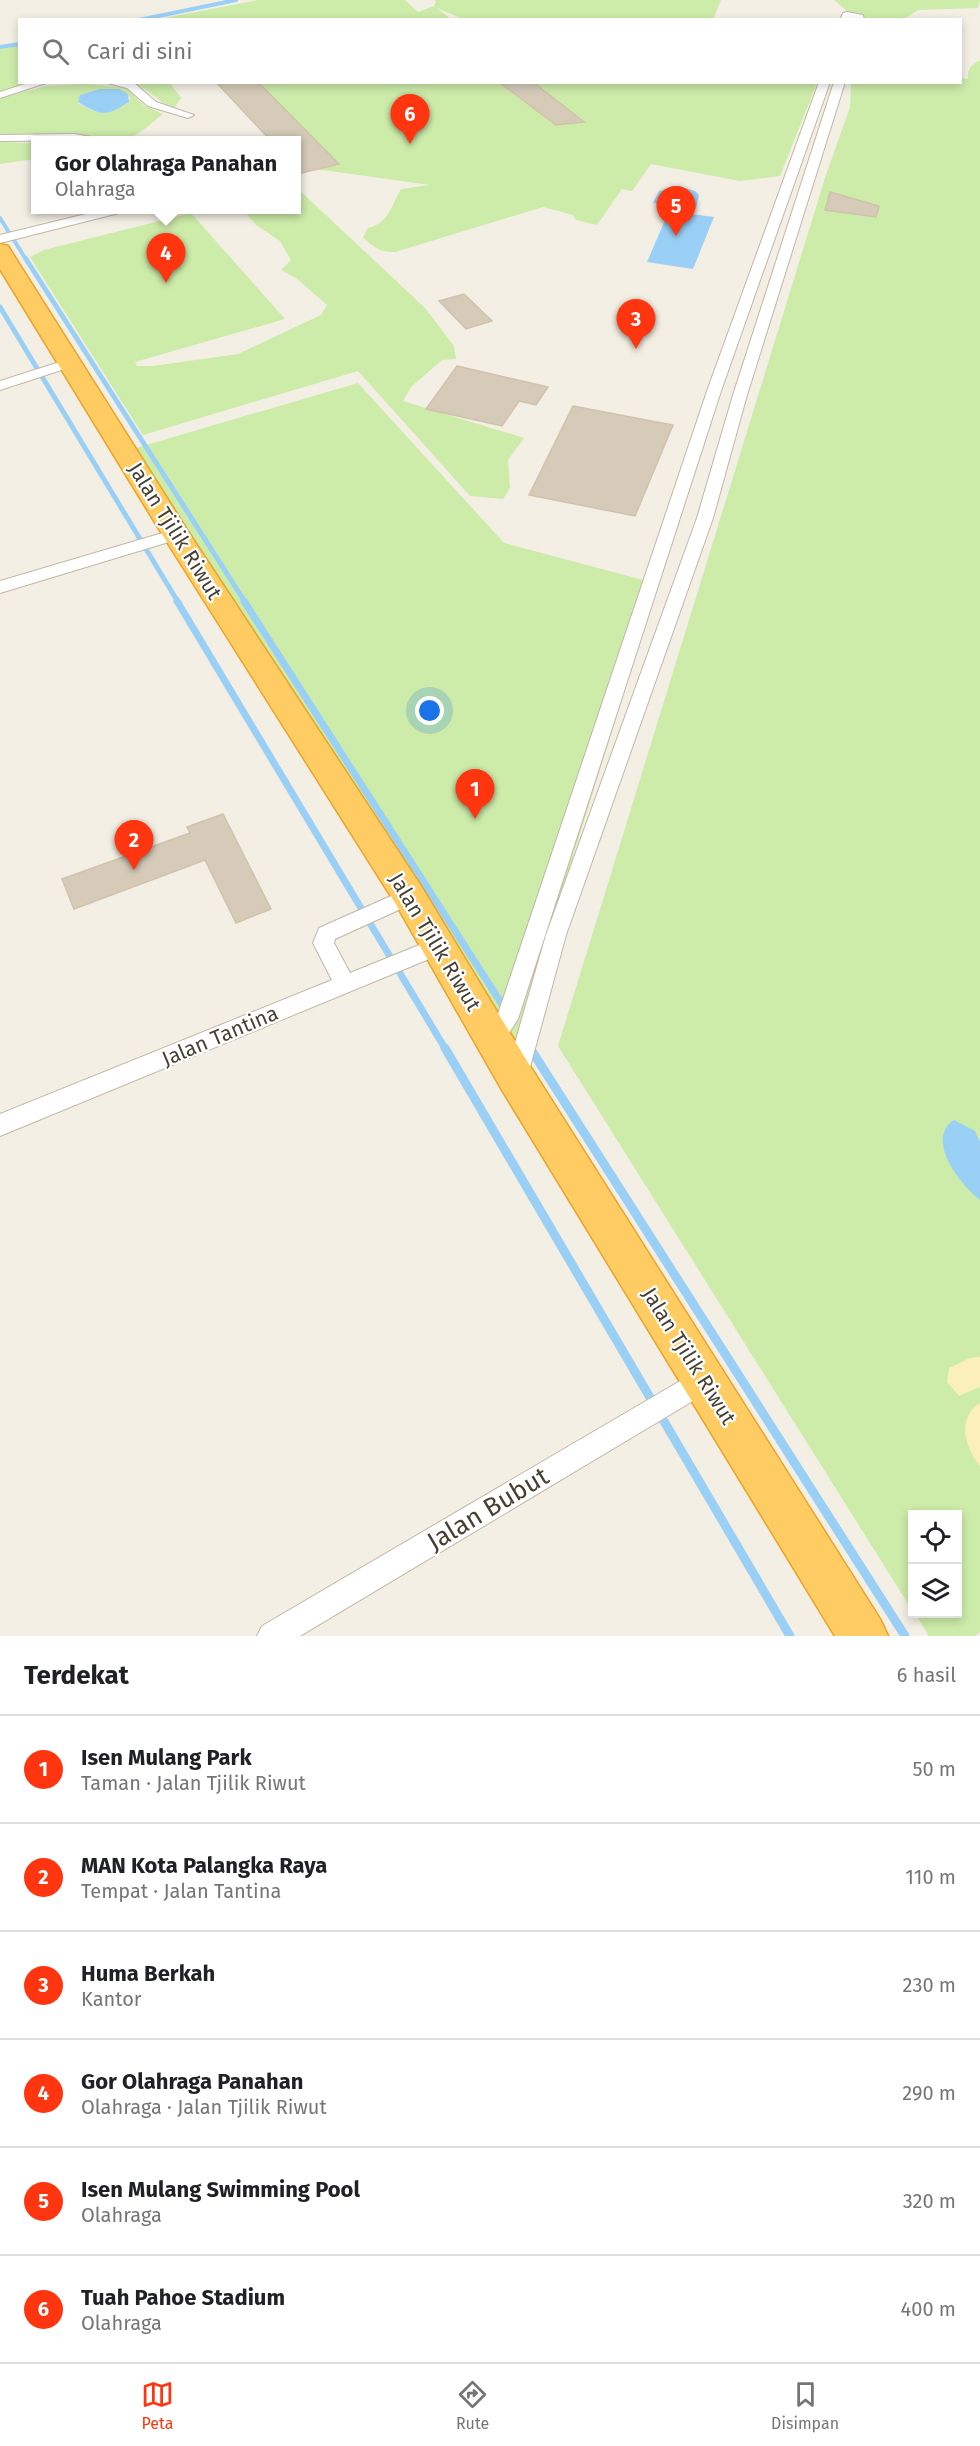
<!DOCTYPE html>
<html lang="id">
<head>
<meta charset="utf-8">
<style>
  :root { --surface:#fff; --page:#f6f6f6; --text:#202124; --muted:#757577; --line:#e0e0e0; --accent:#ff3510 }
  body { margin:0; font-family:"Fira Sans",sans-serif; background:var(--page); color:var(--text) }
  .controls { position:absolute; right:18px; bottom:18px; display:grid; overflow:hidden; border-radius:0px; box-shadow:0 3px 9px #0003 }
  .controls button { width:54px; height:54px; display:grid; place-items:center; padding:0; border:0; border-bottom:2px solid var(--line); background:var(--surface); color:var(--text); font:30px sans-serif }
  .you { position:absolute; left:430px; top:711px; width:21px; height:21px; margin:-15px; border:4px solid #fff; border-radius:50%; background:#1a73e8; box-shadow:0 0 0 9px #1a73e833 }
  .badge { display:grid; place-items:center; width:39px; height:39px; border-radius:50%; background:var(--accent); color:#fff; font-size:20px; font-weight:700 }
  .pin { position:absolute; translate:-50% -50px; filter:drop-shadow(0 2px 3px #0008) }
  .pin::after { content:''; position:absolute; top:32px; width:21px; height:18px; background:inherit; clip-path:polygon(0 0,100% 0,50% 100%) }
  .popup { position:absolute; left:31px; top:136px; width:270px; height:78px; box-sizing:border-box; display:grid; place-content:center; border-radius:0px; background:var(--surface); filter:drop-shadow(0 2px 4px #0005); font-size:20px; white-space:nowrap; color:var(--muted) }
  .popup b { font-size:22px; color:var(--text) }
  .popup::after { content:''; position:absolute; left:50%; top:100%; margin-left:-12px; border:12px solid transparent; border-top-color:var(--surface) }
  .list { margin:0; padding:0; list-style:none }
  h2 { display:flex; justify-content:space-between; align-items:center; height:78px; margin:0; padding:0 24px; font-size:26px }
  h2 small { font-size:20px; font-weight:400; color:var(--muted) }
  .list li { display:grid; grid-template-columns:39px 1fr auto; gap:18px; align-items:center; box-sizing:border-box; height:108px; padding:0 24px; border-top:2px solid var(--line) }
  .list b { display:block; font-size:22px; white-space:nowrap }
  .list p { margin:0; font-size:20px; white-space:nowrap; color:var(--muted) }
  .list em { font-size:20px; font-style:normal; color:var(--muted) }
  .icon { flex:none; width:33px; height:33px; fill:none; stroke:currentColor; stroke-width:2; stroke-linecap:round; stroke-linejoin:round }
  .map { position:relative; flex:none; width:980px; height:1636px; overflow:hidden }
  .search { position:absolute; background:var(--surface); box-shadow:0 3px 9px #0003; left:18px; right:18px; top:18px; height:66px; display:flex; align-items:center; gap:15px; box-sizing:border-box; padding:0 21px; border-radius:0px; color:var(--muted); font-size:22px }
  .sheet { height:726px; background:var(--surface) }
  nav { display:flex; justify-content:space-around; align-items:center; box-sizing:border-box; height:84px; border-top:2px solid var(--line); background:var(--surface); font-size:16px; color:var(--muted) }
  nav a { display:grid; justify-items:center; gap:3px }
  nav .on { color:var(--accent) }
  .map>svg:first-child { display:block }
</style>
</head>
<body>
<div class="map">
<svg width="980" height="1636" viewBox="0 0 980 1636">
  <rect width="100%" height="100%" fill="#f4efe4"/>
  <path fill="#cdeba9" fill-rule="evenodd" d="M258,0H405L418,12L434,6L436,2L434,0H721L713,20H465L437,8L451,19H159Z
    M834,0H980L978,8L918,10L904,19L857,20Z
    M19,46L20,82L33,83L0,91V49Z
    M980,60V1632L975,1636H929L915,1614H958V1514H912V1610L558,1046L825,178L850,107L851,83L960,82L961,78L968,79C967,69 971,65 980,60Z
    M129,83H170L181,98L174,108C157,102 147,86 129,83Z
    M216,83H817L780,176L740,181L651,164L632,191L622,189L597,225L576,220L573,215L543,207L395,252C381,252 373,248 363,237L368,228C389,223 391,206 401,189L430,185L316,169L301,173L297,168L296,140H271Z
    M85,84L131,88L135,97L145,106L163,114C141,131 126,150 97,136H0V98L46,86ZM99,89L130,97L129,102C107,117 100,116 78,103L80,95Z
    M0,142L35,143V159L0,164Z
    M297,188L425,308L454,346L456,359L442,360L411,387L403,401L524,438L508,460L510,488L503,499L470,496L358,371L143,435L30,257L44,250L191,213L285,319L135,362L137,366H153L238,354L321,315L327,305L296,278L281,270L291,260L280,241L256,225L243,210H296Z
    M358,383L504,543L658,584L511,1055L136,448Z"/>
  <path fill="#fbefbc" d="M980,1357V1387L959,1396L947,1382L949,1368L970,1358Z
    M980,1403V1466C965,1448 956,1418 980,1403Z"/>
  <path fill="#9bd0f6" d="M99,89H119L128,94L129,102C107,117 100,116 78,102L80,95Z
    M678,186L695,191L699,195L696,209L653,203L659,191Z
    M669,211L714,217L693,269L647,262Z
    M954,1120L975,1131L980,1142V1200C961,1186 924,1139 954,1120Z"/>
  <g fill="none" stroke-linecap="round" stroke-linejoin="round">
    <path stroke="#9bd0f6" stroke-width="4" d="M139,20L236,0
      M0,47L20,44
      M0,218L27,261"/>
    <path stroke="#9bd0f6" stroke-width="5" d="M26,259L245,602
      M0,307L178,602"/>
    <path stroke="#9bd0f6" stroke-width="7" d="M177,601L446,1050
      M244,601L505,1009
      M529,1046L531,1050"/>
    <path stroke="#9bd0f6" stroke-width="9" d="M445,1048L790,1636
      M530,1048L905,1636"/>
  </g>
  <path fill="#d6cbb9" stroke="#d1c3ab" stroke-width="1.5" d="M216,82H258L339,164L297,174V141H271Z
    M499,82H533L584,122L556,125Z
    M830,192L879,206L876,217L825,210Z
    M464,294L492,321L466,329L439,301Z
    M457,366L548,387L536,405L519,401L502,426L426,409Z
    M573,406L673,425L635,516L529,495Z
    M223,814L271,909L236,923L205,860L74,909L62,879L190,833L187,827Z"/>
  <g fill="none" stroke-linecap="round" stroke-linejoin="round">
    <defs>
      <path id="street" d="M847,12L863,15L864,20H840L843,13Z
        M31,82H49L0,98V92Z
        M103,82L134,83L156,102L194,115L188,118L148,106L127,88Z
        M819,82H830L721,391L518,1019L509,1033L489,1042L481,1039L478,1032L481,1025L498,1014L707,391Z
        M834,82H845L747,395L713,518L566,935L527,1078L524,1085L516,1088L508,1085L505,1078L546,935L697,518L733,395Z
        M74,134L97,138L99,140L0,141V135Z
        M102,210H121L119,213L0,243V235Z
        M69,359L74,360L76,363L74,366L0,390V381Z
        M176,529L184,534L182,538L0,593V581Z
        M409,888L416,890L419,896L416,902L335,939L334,943L350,973L439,937L446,940L450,946L446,952L0,1136V1114L332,980L313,943L319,928Z
        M704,1367L713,1371L717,1380L713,1389L300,1636H257L262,1626Z"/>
      <path id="highway" d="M0,244L8,246L11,251L189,533L421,886L530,1066L880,1619L888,1636H835L502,1090L397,906L162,534L0,269Z"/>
    </defs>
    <use href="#street" stroke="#c0b7a6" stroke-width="2"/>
    <use href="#highway" stroke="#e9a428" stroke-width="3"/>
    <use href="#street" fill="#fff" fill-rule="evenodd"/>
    <use href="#highway" fill="#ffcc64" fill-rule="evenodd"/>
  </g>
  <g text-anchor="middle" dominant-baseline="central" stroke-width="4.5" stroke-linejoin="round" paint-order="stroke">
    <g font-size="21" fill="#463f33" stroke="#fff">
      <text transform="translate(175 531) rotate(58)">Jalan Tjilik Riwut</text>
      <text transform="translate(435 942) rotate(59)">Jalan Tjilik Riwut</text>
      <text transform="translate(220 1036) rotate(-23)">Jalan Tantina</text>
      <text transform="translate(689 1356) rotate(58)">Jalan Tjilik Riwut</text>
    </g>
    <g font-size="26" fill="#463f33" stroke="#fff">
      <text transform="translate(488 1509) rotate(-31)">Jalan Bubut</text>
    </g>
  </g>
</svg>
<div class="controls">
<button><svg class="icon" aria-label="locate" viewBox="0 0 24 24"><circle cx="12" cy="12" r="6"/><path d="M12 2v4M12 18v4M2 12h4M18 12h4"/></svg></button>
<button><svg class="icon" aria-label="layers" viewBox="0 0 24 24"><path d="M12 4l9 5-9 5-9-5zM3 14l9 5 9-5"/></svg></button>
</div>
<div class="you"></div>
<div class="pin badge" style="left:475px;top:819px">1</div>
<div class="pin badge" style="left:134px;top:870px">2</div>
<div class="pin badge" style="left:636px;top:349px">3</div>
<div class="pin badge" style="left:166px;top:283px">4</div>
<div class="popup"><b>Gor Olahraga Panahan</b>Olahraga</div>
<div class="pin badge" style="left:676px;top:236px">5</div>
<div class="pin badge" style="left:410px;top:144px">6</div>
<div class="search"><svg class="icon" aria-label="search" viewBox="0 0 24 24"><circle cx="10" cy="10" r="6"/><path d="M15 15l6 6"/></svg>Cari di sini</div>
</div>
<section class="sheet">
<h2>Terdekat<small>6 hasil</small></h2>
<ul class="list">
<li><span class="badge">1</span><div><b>Isen Mulang Park</b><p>Taman · Jalan Tjilik Riwut</p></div><em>50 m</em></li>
<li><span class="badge">2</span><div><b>MAN Kota Palangka Raya</b><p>Tempat · Jalan Tantina</p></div><em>110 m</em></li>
<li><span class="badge">3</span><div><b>Huma Berkah</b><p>Kantor</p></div><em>230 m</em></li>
<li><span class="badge">4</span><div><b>Gor Olahraga Panahan</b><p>Olahraga · Jalan Tjilik Riwut</p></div><em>290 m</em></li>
<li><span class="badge">5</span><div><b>Isen Mulang Swimming Pool</b><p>Olahraga</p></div><em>320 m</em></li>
<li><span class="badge">6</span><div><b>Tuah Pahoe Stadium</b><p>Olahraga</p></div><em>400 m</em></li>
</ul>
</section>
<nav>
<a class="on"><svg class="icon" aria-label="map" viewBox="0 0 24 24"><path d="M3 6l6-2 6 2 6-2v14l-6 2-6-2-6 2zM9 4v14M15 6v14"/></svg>Peta</a>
<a><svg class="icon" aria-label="directions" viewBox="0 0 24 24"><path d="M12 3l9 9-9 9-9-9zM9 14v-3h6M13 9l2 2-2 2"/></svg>Rute</a>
<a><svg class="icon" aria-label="saved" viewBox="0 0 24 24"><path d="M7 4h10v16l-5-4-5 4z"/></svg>Disimpan</a>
</nav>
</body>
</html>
